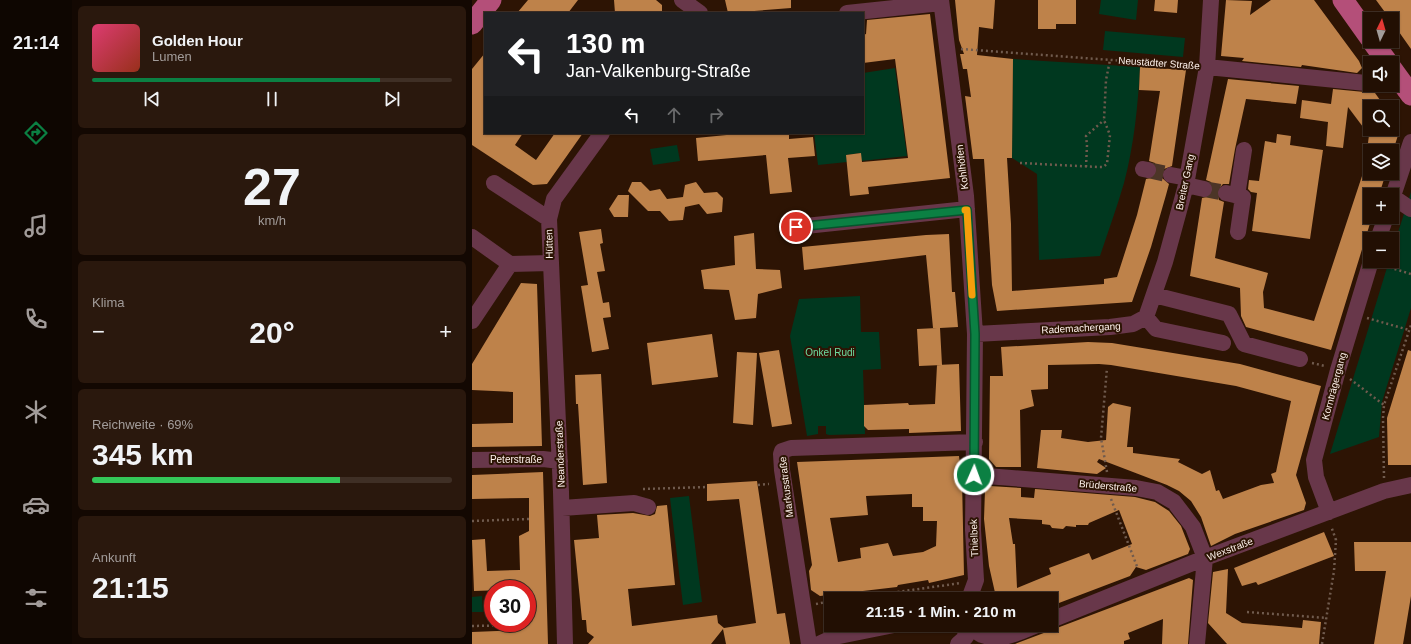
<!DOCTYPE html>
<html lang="de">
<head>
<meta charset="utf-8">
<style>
  :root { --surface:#220f03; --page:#2a180d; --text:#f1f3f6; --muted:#a29c9a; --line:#3f2f25; --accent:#0b8043 }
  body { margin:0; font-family:Arial,sans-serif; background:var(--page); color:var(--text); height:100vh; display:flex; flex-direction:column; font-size:15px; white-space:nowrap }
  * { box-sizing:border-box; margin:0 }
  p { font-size:13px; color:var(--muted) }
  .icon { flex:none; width:22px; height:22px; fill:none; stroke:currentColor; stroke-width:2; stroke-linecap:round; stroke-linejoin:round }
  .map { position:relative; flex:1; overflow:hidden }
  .drawer { display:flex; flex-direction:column; gap:6px; padding:6px; background:#130802; width:400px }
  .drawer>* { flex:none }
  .guide { position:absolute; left:12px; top:12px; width:380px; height:122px; border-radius:0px; box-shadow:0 1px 3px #0004,0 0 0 1px var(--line); background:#202124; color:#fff; overflow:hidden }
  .needle { width:26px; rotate:5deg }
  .fabs { position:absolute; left:891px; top:12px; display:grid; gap:8px }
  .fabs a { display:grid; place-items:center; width:36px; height:36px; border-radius:0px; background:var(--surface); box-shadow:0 1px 3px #0004,0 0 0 1px var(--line); font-size:20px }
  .speed { position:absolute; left:12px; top:580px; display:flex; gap:8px; font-size:20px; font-weight:700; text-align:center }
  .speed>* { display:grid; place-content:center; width:52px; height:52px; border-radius:50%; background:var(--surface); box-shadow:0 1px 3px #0004,0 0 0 1px var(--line); line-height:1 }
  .speed .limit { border:6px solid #d22; background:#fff; color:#111 }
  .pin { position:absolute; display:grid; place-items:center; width:34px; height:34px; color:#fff; margin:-17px; border:2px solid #fff; border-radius:50%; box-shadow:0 1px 4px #0007 }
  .me { position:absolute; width:44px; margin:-22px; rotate:2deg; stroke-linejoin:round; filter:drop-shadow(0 0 3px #0008) }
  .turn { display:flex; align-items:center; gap:14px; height:84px; padding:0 16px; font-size:18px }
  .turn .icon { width:52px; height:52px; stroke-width:2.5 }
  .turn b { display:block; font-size:28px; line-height:34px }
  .lanes { display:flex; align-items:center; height:38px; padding:0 16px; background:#0003; justify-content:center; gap:20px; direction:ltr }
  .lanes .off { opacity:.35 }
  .big { font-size:30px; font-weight:700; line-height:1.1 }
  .drawer .tile { flex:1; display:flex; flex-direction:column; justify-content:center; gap:6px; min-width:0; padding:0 14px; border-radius:6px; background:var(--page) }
  .drawer .dial { align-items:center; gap:0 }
  .dial b { font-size:52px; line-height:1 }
  .song { display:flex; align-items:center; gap:12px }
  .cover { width:48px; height:48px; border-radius:6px; background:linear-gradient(135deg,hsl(340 70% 55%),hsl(10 70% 35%)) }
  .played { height:4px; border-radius:2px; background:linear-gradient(90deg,var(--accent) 80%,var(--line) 80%) }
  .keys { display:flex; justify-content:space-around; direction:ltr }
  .heat { display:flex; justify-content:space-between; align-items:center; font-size:22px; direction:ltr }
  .charge { height:6px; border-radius:3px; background:linear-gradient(90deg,#34c759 69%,var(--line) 0) }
  .trip { position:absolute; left:352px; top:592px; width:234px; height:40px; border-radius:0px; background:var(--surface); box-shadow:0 1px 3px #0004,0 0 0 1px var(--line); font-weight:700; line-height:40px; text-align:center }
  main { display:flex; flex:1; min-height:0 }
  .tab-bar { display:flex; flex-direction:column; width:72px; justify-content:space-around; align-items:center; background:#0e0601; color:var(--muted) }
  .tab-bar .icon { width:28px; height:28px }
  .tab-bar .selected { color:var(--accent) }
  .tab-bar b { font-size:18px; color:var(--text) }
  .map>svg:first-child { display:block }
  .green { fill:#00381f }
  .building { fill:#be824a; fill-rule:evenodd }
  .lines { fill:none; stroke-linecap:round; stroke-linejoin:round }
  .minor-tunnel { stroke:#4c3527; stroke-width:16; stroke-dasharray:16 8; stroke-linecap:butt }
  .path { stroke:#705b4e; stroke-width:2.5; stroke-dasharray:2 3; stroke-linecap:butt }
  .minor { stroke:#68374a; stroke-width:16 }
  .major { stroke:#b44f79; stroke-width:21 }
  .route-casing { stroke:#07532c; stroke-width:10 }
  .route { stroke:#0b8043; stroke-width:7 }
  .slow { stroke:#f59e0b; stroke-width:7 }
  .labels { text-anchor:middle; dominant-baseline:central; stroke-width:4; stroke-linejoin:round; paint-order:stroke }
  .street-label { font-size:10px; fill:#fef2ec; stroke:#2d1404 }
  .park-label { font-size:10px; fill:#6fdca0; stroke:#2d1404 }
</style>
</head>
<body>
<main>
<nav class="tab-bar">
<b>21:14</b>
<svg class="icon selected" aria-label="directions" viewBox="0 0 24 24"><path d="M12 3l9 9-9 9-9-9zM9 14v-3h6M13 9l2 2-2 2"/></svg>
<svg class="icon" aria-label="music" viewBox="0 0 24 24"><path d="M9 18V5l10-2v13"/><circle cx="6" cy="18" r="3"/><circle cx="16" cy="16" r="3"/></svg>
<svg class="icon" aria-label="phone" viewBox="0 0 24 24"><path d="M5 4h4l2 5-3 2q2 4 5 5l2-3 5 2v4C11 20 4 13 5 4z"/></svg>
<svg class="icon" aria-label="climate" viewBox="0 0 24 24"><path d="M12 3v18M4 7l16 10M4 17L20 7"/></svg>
<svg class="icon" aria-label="car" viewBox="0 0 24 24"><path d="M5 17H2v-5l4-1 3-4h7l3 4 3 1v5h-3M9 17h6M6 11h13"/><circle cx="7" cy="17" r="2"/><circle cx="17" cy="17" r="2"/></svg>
<svg class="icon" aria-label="filters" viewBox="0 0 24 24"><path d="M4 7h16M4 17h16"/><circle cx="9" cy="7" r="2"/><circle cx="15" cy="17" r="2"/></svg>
</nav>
<section class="drawer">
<div class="tile">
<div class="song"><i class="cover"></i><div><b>Golden Hour</b><p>Lumen</p></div></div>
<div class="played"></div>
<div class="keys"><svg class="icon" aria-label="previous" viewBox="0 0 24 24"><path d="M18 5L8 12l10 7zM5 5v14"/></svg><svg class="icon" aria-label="pause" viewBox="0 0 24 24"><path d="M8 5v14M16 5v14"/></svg><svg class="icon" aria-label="next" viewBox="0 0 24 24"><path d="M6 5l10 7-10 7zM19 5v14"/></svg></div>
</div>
<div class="tile dial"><b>27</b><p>km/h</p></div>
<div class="tile"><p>Klima</p>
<div class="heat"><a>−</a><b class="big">20°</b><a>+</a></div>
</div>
<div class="tile"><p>Reichweite · 69%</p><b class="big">345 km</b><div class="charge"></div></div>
<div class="tile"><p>Ankunft</p><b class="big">21:15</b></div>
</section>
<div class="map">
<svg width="939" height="644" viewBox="0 0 939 644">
  <rect width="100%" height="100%" fill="#2d1404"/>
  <!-- green -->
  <path class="green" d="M629,0H666L664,20L627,14Z
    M633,31L713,38L711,57L631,50Z
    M541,59L668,67C666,105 662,146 652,183C645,207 636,232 628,256L567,260L565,174L540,158Z
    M423,68L435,156L389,161L388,153L374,155L375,162L346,165L342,133H391V73Z
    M205,145L208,161L181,165L178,149Z
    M939,192V308L910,402L907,437L858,454L917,261H920V251Z
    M388,296L389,332H407L409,369L391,370L393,434L357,435L354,434V426H346V434L335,436L318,336L327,299Z
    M217,496L230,602L211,605L198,498Z
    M10,596L11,612H0V597Z"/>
  <!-- building -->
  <path class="building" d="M56,0H106L96,13H45Z
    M142,0H184L190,5V13H143Z
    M253,0H319V8L256,13Z
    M483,0H523L521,29L507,27L505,55L541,59L540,158H535L539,224L540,291L632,284V279L645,277L665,215L674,179L683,177L685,171L683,163L677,161L688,91L667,90L668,67L714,70L700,166L692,169L690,174V178L697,184L694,195L679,247L660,302L525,311L520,285L512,159H501L493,96L499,97L495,69H491L488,54H492L487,40Z
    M566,0H604V24H584V29H566Z
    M683,0H706L705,13L682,11Z
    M754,0L780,1L778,15L799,0H842L887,61L890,68L885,73L830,65L829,67L770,61L772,58L749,56Z
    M904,0H939V49L920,22V19H918Z
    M458,14L478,178L396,187L397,194L378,196L374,155L389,153L390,162L436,158L423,59L391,63V35L394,34L395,20Z
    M13,53V133H51L43,145L64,160L83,133H111L75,184L61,185L0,145V69Z
    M756,79L827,86L824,104L774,99L763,149L757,184H751L745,191L747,200L752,202L743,258L796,273L791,292L792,308L842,321L891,173H914L907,195H898V217H900L859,350L774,327L769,316L768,288L718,276L730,198L739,196L741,191L739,182L734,180Z
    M861,89L903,93L913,107H898V129H928L921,151H895L897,135L876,107L871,148L854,146L856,122L828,118L830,100L859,104Z
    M275,133H317V139L341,137L343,156L316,158L320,192L298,194L294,155L226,161L224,138Z
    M805,134L819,136L818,145L851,150L838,239L780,231L785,193L779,192L776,189L777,180L787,181L793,141L804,143Z
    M160,182H169L178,191L188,189L195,199L211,197L213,185L224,182L232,193L245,192L251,198L250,212L235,214L227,204L213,207L211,220L197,221L188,211H176L156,191Z
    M146,195H157L156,217H142L137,209Z
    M129,229L131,243L128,244L133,271L125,272L131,303L137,302L139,317L131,318L137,349L120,352L109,286L116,285L107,232Z
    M282,233L284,269L308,270L310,288L286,294L284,318L263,320L257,290L232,289L229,270L263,265L262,236Z
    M477,234L480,292H483L486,327L468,328L470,365L447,366L445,329L465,328H461L454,255L332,270L330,247L454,235Z
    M49,283L65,284L70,446L0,447V424L41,423V392L0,390V364Z
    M240,334L246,377L180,385L175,343Z
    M616,342L640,343L768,364L849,386L824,475L834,503L832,510L763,534L739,546L729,517L719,501L707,491L695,485L627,459L625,462L634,468L625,474L565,468L569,430H590L589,438L616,442L634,440L636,407L641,403L659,407L655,447H661V453L708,459L706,462L730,474L738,470L744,491L747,490L751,499L789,485L802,483L799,474L804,472L819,401L764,386L639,365L627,364L576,365V389L559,390L562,406L548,410L549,467H524L517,459L518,376H531L529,347Z
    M307,350L320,424L300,427L287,353Z
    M936,350L939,351V465H916L915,418Z
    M265,352L285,353L281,425L261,423Z
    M487,364L489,431L437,433V429L396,430L392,426V405L436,403L437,405L463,404L465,365Z
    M129,374L135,483L111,485L106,404H104L103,375Z
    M487,456L490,479L492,575L457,583L456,580L426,585L425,587L348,596L339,590L337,571L340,565L325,462ZM440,494V507H451V521H465L464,546L451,552L421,556L416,543L388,548L389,558L366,562L358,518L396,515L394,496Z
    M71,472L76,644H0V632L49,630L50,623H55V589L2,591L0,540L13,539L15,571L48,570L47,536L57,531V498L0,499V475Z
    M285,481L305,614L313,613L318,644H254L251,629L239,644H116L122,637L115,632L114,620H110L102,540L127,538L125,515L161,513L178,516L183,514L185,506L195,505L203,585L156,589L160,626L245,615L246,623L252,628L284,623L267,499L235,501V484Z
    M518,486L549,488V497L562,498L563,489L663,497L683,502L697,511L709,526L718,549L716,554L674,570L664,567L658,576L579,606V599H520L524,597L517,566L512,519L513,490ZM647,510L660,544L620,560L617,553L577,568L579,574L545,588L543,544H541L537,518L570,520V524L578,525L580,528L591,529L594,526L604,527V525H616L617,523Z
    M852,532L862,556L786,585L784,582L770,586L762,568Z
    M882,542H939V596L931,644H902L914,571H883Z
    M756,569L754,613L770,623L830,628L831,620L849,622L847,644H755L736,623L741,572Z
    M717,578L721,580L716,644H690L691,619L656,633L658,639L652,641V644H543Z"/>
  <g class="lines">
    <!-- minor-tunnel -->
    <path class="minor-tunnel" d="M676,170L699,175
      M732,189L754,193"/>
    <!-- path -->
    <path class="path" d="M489,49L721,66
      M548,163L626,167H631L635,164L638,135L632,120L634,80L638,60
      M614,167L615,145L614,136L632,120
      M913,266L939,274
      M895,318L937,330
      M840,363L853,366
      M878,379L912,405
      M635,472L629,438L635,368
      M912,478L911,418L912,405L939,325
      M286,485L297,484
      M171,489L235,487
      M639,499L666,569
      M0,521L57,519
      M376,599L489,583
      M344,604L359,601
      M775,612L855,618
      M0,626L50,625
      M850,644L862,571L864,540L859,526"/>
    <!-- minor -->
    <path class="minor" d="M210,0L228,13
      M469,0L494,196L503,334L501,530L504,580L497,599
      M375,13L469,3
      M735,67L894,83L898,81
      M671,169L676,170
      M699,175L715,178
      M22,183L77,219
      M714,185L732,189
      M754,193L771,197L766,232
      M765,196L772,150
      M921,197L939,209
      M920,199L939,142
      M324,227L495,209
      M0,237L38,264
      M906,239L914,217
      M79,263L89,492L93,644
      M38,264L79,263L77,219L82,199L130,133
      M682,295L757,314L772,344L828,359
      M674,317L684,329L751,343
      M0,321L38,264
      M503,334L638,327L661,324L674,317L693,262L714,185L735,67L739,0
      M0,460L71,459L88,461
      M502,475L664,488L685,492L702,502L721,527L733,558L725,644
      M90,508L162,503L176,507
      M857,512L844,477L842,460L866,370L899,261
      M579,620L733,558L912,491L939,485
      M494,625C499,628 504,632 510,635C530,642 548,632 565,625
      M337,644L310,470L309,454L310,451L319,448L503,442
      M347,644L362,637L422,625
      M486,644L494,637L492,625"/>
    <!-- major -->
    <path class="major" d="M871,0L898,38
      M0,24L19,0
      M900,41L916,63
      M920,69L939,95"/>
  </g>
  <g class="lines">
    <defs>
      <path id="route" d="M324,227L495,210L503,334L502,475"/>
    </defs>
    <!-- route casing -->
    <use href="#route" class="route-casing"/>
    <!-- route -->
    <use href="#route" class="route"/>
    <!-- slow -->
    <path class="slow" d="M493,210H495L500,295"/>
  </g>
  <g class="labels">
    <!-- street labels -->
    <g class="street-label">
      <text transform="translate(687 63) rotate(4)">Neustädter Straße</text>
      <text transform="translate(490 167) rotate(-97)">Kohlhöfen</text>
      <text transform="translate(713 182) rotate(-78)">Breiter Gang</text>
      <text transform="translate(77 244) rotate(-91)">Hütten</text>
      <text transform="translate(609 328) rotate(-3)">Rademachergang</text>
      <text transform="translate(862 386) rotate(-75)">Kornträgergang</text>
      <text transform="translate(88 454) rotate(-92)">Neanderstraße</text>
      <text x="44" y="459">Peterstraße</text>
      <text transform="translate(636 486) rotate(5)">Brüderstraße</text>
      <text transform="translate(314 487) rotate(-97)">Markusstraße</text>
      <text transform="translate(502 538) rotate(-92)">Thielbek</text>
      <text transform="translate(758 549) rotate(-21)">Wexstraße</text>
    </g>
    <!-- park labels -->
    <g class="park-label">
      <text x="358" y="352">Onkel Rudi</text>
    </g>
  </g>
</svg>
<div class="fabs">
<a><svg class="needle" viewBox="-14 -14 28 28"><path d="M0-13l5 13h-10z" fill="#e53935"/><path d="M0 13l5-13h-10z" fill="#a29c9a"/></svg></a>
<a><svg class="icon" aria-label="sound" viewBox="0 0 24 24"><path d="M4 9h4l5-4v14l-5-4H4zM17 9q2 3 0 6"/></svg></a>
<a><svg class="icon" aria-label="search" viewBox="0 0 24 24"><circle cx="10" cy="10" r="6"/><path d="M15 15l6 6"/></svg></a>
<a><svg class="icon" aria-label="layers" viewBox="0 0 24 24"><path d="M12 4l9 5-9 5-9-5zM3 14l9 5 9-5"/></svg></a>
<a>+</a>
<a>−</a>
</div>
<div class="speed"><div class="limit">30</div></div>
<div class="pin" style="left:324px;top:227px;background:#d93025"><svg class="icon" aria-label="arrive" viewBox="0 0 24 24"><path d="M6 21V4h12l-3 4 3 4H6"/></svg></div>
<svg class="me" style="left:502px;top:475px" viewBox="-20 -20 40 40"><circle r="17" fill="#0b8043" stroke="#fff" stroke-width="3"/><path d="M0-11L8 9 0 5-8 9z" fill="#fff"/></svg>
<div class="trip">21:15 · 1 Min. · 210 m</div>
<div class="guide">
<div class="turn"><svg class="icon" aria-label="left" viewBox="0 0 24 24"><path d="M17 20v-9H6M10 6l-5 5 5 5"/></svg><div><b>130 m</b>Jan-Valkenburg-Straße</div></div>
<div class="lanes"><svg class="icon" aria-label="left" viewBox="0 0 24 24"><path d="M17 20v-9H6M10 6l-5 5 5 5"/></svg><svg class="icon off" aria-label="ahead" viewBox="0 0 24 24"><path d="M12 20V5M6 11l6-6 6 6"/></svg><svg class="icon off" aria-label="right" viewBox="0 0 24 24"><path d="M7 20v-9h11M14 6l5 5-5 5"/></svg></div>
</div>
</div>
</main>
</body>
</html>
